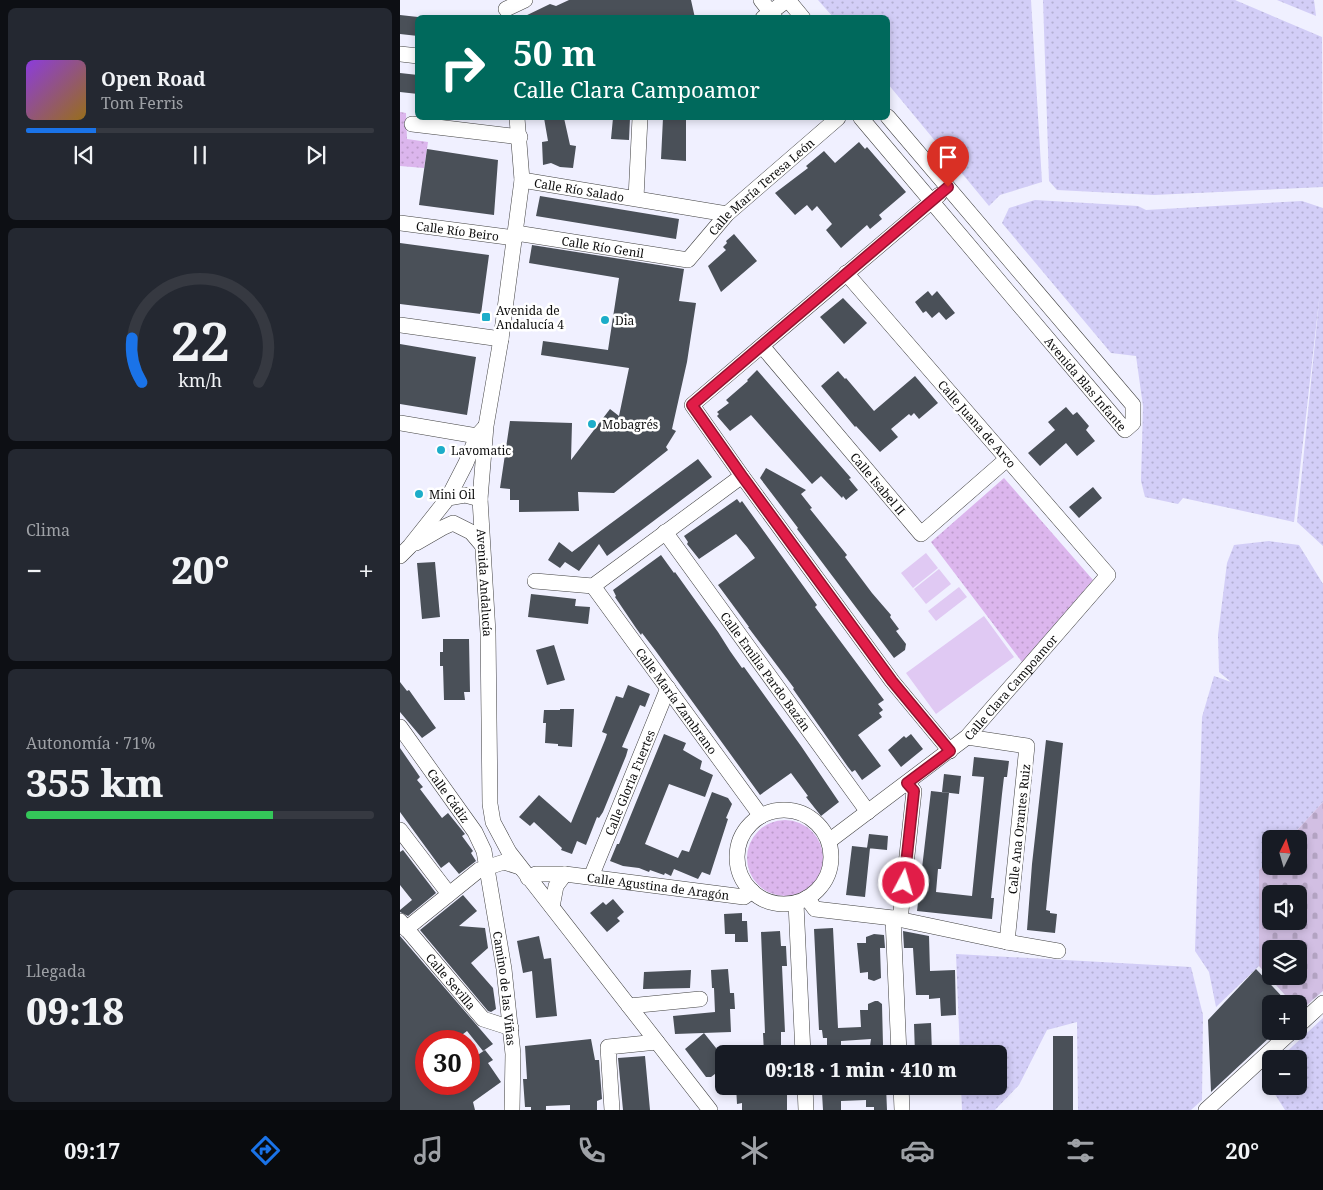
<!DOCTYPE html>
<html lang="es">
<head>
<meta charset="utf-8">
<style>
  :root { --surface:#171b24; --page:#242831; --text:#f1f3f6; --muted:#9ea1a6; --line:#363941; --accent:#1a73e8 }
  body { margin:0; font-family:"Noto Serif",serif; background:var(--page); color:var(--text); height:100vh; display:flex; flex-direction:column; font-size:19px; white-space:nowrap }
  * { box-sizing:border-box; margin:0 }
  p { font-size:16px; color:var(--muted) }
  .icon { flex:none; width:28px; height:28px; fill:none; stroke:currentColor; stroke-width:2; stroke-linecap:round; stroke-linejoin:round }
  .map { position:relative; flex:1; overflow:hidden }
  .panel { display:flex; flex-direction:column; gap:8px; padding:8px; background:#0d0f14; width:400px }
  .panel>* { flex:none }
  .banner { position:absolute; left:15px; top:15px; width:475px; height:105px; border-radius:8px; box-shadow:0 2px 8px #0003; background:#00695c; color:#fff; overflow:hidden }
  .needle { width:32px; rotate:5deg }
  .tools { position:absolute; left:862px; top:830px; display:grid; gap:10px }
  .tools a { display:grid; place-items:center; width:45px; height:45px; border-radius:8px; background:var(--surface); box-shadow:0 2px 8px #0003; font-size:25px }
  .speed { position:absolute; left:15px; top:1030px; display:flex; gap:10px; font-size:25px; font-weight:700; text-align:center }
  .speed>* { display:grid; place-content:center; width:65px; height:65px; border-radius:50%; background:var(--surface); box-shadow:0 2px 8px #0003; line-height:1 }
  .speed .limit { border:8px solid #d22; background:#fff; color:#111 }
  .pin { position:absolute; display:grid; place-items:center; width:42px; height:42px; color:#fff; margin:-51px -21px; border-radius:50% 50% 50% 0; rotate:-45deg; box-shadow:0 0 5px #0007 }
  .pin .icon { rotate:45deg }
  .me { position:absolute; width:55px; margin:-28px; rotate:6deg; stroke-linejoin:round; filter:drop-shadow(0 0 4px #0008) }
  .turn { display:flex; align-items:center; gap:18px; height:105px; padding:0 15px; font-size:22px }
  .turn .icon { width:65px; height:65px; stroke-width:2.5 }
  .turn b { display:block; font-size:35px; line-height:42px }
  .big { font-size:38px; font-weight:800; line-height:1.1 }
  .panel .tile { flex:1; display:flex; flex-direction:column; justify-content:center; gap:8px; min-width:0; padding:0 18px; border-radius:8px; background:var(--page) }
  .panel .dial { align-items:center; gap:0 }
  .dial svg { height:130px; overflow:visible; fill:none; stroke:var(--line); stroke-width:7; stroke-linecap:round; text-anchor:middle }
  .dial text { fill:var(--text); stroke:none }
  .song { display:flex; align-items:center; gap:15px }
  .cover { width:60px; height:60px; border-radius:8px; background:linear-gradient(135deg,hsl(270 70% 55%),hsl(40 70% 35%)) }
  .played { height:5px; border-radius:2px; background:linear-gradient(90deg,var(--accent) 20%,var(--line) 20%) }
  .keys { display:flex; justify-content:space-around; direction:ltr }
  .heat { display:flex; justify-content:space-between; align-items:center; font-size:28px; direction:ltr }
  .charge { height:8px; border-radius:4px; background:linear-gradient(90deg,#34c759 71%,var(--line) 0) }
  .trip { position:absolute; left:315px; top:1045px; width:292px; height:50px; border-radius:8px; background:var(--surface); box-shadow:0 2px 8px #0003; font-weight:800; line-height:50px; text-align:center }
  .tabs { display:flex; height:80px; justify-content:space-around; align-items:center; background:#090b0e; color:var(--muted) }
  .tabs .icon { width:35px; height:35px }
  .tabs .current { color:var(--accent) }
  .tabs b { font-size:22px; color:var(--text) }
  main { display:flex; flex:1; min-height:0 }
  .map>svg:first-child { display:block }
  .farmland { fill:url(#farmland-dots) }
  .cemetery { fill:url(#cemetery-stones); fill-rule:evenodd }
  .park { fill:url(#park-dots) }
  .pitch { fill:#e0c9f3 }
  .building { fill:#4a5058 }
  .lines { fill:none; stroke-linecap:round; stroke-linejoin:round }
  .minor-casing { stroke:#414141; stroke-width:16 }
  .minor { stroke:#fff; stroke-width:15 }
  .route-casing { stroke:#92132f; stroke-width:12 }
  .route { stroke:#e11d48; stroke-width:9 }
  .poi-dot { fill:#1cadc9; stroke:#fff; stroke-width:2 }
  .labels { text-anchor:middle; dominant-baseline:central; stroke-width:5; stroke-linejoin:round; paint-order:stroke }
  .street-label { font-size:12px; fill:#0e0e0e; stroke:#fff }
  .poi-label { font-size:12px; fill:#0e0e0e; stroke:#fff; text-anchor:start }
</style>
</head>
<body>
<main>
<section class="panel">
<div class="tile">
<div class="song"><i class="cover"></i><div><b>Open Road</b><p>Tom Ferris</p></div></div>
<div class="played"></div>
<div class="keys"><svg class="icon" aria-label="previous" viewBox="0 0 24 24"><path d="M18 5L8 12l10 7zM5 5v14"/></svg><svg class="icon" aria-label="pause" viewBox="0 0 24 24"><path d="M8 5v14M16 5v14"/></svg><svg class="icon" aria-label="next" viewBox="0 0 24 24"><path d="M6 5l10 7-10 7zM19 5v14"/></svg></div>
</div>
<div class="tile dial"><svg viewBox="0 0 100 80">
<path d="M14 69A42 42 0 1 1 86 69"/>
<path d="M14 69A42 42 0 0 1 8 42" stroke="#1a73e8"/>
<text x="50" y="56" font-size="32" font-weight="700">22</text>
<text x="50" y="72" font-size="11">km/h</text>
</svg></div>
<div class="tile"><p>Clima</p>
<div class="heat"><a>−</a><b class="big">20°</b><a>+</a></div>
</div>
<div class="tile"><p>Autonomía · 71%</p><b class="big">355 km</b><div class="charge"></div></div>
<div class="tile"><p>Llegada</p><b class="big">09:18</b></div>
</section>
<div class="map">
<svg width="923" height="1110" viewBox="0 0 923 1110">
  <defs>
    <pattern id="farmland-dots" width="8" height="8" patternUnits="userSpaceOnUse" patternTransform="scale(1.25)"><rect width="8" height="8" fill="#d3cef7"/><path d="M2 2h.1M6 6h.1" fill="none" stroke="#b4b0d3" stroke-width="1.8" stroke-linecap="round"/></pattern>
    <pattern id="cemetery-stones" width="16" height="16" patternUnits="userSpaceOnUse" patternTransform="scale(1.25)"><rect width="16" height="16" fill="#d2bfe3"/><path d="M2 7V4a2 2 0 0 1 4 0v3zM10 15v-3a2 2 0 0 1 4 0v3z" fill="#b3a3c2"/></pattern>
    <pattern id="park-dots" width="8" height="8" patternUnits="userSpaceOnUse" patternTransform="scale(1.25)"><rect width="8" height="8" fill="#dcb6ed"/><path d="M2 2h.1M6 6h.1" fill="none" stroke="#bc9bca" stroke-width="1.8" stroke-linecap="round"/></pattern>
  </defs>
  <rect width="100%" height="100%" fill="#f0f0ff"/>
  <!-- farmland -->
  <path class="farmland" d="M418,0H631L642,182L600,195L589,206L488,84V18L433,17Z
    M643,0H835L922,37L923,187L754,195L657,190L649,181Z
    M877,0H914L916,16Z
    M635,200L738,206L746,210L902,201L923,208V546L897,522L920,292L894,522L783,498L778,504L745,497L741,481L743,406L736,356L711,353L602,223L609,208Z
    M869,541L899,545L923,584V802L889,839H871V857L859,870V966L816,1007L809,972L795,951L802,717L814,676L831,682L819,672L818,635L827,563L834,545Z
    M556,954L791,967L803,1015L802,1100L791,1110H678L677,1022L647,1030L619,1085L595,1110H562L561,1086H599V1054H560Z
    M923,1018V1110H885L862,1074L871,1066V1086H899V1059H879Z"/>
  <!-- cemetery -->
  <path class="cemetery" d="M923,802V991L900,1011L899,1004H893L859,966V870L871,857V866H899V839H889ZM871,894H899V921H871ZM871,949H899V976H871Z"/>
  <!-- park -->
  <path class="park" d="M0,112L6,113L7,139L28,142L24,168L0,166Z
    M604,478L693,580L622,662L531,542Z
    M347 858a38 38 0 1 1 76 0a38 38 0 1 1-76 0Z"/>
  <!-- pitch -->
  <path class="pitch" d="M526,553L538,568L513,588L501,573Z
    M539,569L551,584L526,604L514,589Z
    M559,587L567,597L536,621L528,611Z
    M584,616L614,657L536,714L506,673Z"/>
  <!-- building -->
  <path class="building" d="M169,0H291L295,18H121L150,4L156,6Z
    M0,15L18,17V36L0,34Z
    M0,73L18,75V94L0,92Z
    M144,118H164L170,145L176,146L173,168L160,167L151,163L143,165L142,142L148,141Z
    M213,118H230L229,140L211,139Z
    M263,118H286V161L261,159Z
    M459,142L465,149L467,147L506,192L479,215L482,219L470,229L467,225L441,248L426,230L432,224L417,206L412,211L407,205L395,215L375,193L408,168L406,166L424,151L435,163Z
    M27,149L98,160L94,215L19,205Z
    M140,196L279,219L276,239L136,216Z
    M334,234L357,261L321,292L308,266L326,250L323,247L327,243L326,241Z
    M0,243L89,255L81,314L0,304Z
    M132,245L284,269L279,301L296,303L287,362L272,429L276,431L266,447L268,450L214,493L178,492L179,511L119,512V500H110V489L100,488L110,421L172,423L171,460L210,409L219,416L229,368L141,355L143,341L208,350L219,278L129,263Z
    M528,291L532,296L537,291L555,313L546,320L539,312L532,318L526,311L523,313L515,302Z
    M443,298L467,323L444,344L420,317Z
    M0,344L76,357L67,415L0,404Z
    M357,370L451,478L449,479L458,490L446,500L443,496L442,498L421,476L412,484L351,415L330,431L317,416L319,414L317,412L329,403L326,400L348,381L347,380Z
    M438,371L445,379L446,378L474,411L515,376L538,403L519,419L514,413L511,416L509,414L491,429L498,437L480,452L456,426L455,427L421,386Z
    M666,407L673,415L677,412L689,426L686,430L695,441L677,456L666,443L640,466L628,453L655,430L648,422Z
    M298,459L312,477L207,556L199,544L179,571L165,562L160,568L148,560L159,542L172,552Z
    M366,468L406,490L401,494L412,508L410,509L447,555L445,557L472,593L491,615L490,617L499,629L496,631L506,644L505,650L494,658L397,529L398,528L360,478Z
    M693,487L702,498L679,518L669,507Z
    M337,499L340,503L342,501L417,605L415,607L484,700L478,704L483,710L479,713L482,717L458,735L481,766L462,780L455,770L452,772L448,767L393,689L394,688L348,627H349L318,585L355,558L347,547L336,534L299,559L287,544L288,542L284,536Z
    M261,555L274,573L275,572L318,632L330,651L342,668L344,667L401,746L439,802L421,816L406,797L408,796L391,773L360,795L255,650L242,633L241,635L236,628L215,597L216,596L213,590Z
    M35,562L40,617L22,619L17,563Z
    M131,594L176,599L175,606L190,607L188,624L128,617Z
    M43,639H69L70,692H64L65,700H44L43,666H40V652H43Z
    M154,645L165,680L147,685L136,650Z
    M0,682L7,691L9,690L36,728L22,738L0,712Z
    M228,685L250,694L245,707L240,705L222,747L228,749L226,756L203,812L199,818L197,817L186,845L177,841L172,854L161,850L162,848L134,822L130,826L119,817L139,795L171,823L205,740L207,734L202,732L216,696L223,698Z
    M160,709H174L172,747L158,746V744L145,743L146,723H143L144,710H160Z
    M264,734L286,743L283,750L302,761L300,769L313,775L305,797L269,784L245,844L278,858L282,850L289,852L312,792L328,798L332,804L326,818L328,819L310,875L302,872L298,879L274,869L271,876L265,873L264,875L250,870L249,872L239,868L223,866L210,861L217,844H219Z
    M511,734L523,749L501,767L488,750L504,736L506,738Z
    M646,740L663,743L646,910L650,911V913L657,914L655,933L627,930L632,864Z
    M0,748L20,777L17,780L23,787L20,789L42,818L48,813L65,834L62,836L73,851L71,853L76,861L59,874L49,862L41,868L0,812Z
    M574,757L609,761L607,777H604L602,794L591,898H594L592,919L517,911L531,791L549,793L541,869H538L536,892L572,896L584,777L572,776Z
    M544,774L561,776L559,794L542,792Z
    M469,834L488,836L487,850L467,848Z
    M452,846L470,848L465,897L446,895Z
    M3,850L36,893L8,916L0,912V910L12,900L0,885V852Z
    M63,895L77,911L59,926L85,928L88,948L71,963L93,988L96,1009L91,1012L88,1011L20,930Z
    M213,899L224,912L217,918L220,921L207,932L190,913L203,902L206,905Z
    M342,913V921H347L348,942H335V934H325L324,914Z
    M433,928L438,1028L461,1027L460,1010H468V1004L475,1001H478L482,1004L483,1045L479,1049H474L470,1046L471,1039L441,1041V1054H427V1038H423L422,1030H419L414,929Z
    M380,931L381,946H386L387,966H382L385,1032H381V1048L378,1049V1054H364L363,1033H365L361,932Z
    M503,931L529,936L530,971L555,970L556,1015L541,1016L540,998L529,999V995H516L513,948H504Z
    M474,934L484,935L485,948H480L481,978L474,981L468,979V972L460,973L457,943H466V937Z
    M0,936L93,1044L83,1051L67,1031L54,1041H26V1084H69V1061L85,1050L93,1060L88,1063L101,1082L73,1102L75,1110H0Z
    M139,936L144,959L151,958L157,1016L136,1018L132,971L123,973L117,941Z
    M328,969L330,993H334L335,1009H330L331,1032L275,1034L273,1016L315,1012L314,988H312L311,970Z
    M856,969L889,1004H871V1036L811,1092L808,1020Z
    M291,970L290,988L243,989L244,972Z
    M531,1023L532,1054H515L514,1024Z
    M304,1033L324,1058V1067L311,1077H306L285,1049Z
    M653,1036H673V1110H653Z
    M191,1039L195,1060H199L202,1099L197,1101V1110H170V1105L146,1106V1110H131V1107H125L123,1079H127L125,1046Z
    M245,1056L250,1110H223L218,1058Z
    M336,1086H383L384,1095H387V1110H342V1103L337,1104Z
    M425,1086H486L487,1110H474V1107H466V1100L441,1101V1110H423L422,1093H425Z"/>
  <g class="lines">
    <defs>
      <g id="minor">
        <path d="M361,0L375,18"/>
        <path d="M388,0L403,18"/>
        <path d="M106,9L125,0"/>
        <path d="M363,18L387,0"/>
        <path d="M0,54L18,56"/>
        <path id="s1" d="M117,118L122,180L101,339L86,426L80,499L88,633L90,804L93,822L109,852L310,1110"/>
        <path id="s2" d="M461,118L725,430L733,423V405L488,117"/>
        <path d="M12,124L120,137"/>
        <path id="s3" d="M122,180L327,214"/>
        <path d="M539,195L292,405L342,476L492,681L550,751"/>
        <path d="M236,198L240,118"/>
        <path id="s4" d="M0,223L115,238"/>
        <path id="s5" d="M116,233L288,260L327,214L438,118"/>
        <path d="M0,325L101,339"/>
        <path id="s6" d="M362,346L521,534L607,459"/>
        <path d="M0,423L77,436"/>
        <path d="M48,498L66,463L77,436L85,427"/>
        <path id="s7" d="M265,532L468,812"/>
        <path d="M16,543L42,528L53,523L71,532L82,545"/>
        <path d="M0,556L10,546L48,498L65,495L80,499"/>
        <path d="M135,581L193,586L342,476"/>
        <path id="s8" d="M193,586L361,816"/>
        <path id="s9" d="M0,727L75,832L84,851L104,969L113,1054L112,1110"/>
        <path d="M567,737L627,746L607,942"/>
        <circle cx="384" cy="857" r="47"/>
        <path d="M0,830L49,894"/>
        <path id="s10" d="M429,841L567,737L708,575L446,273"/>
        <path id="s11" d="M191,877L268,688"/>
        <path id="s12" d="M128,878L136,874H165L344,897L352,891"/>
        <path d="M407,898L415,909L493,918L607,942L658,951"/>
        <path d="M396,903L403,1054"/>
        <path d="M152,907L156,886L165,874"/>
        <path d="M493,918L499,1054"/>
        <path d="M500,920L514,791L507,783"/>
        <path id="s13" d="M0,921L83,1019L111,1028"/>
        <path d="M6,929L79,870L104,862L120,867"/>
        <path d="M229,1006L300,999"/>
        <path d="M899,1025L923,1003"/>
        <path d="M405,1086L406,1110"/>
        <path d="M501,1086L502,1110"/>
        <path d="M212,1110L208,1047L257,1042"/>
        <path d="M806,1110L892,1031"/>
      </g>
    </defs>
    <!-- minor casing -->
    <use href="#minor" class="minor-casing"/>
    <!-- minor -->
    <use href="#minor" class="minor"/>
  </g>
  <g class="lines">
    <defs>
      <path id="route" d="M504,883L514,791L507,783L550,751L492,681L342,476L292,405L548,187"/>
    </defs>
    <!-- route casing -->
    <use href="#route" class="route-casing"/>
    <!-- route -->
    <use href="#route" class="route"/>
  </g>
  <!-- markers -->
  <g class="poi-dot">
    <rect x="81" y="312" width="10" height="10" rx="2.5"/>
    <circle cx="205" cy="320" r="5"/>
    <circle cx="192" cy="424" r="5"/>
    <circle cx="41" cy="450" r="5"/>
    <circle cx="19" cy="494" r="5"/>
  </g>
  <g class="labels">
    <!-- street labels -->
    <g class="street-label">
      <text stroke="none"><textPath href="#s5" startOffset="278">Calle María Teresa León</textPath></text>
      <text stroke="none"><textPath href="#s3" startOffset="58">Calle Río Salado</textPath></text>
      <text stroke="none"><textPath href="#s4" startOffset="58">Calle Río Beiro</textPath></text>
      <text stroke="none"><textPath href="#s5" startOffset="88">Calle Río Genil</textPath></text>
      <text stroke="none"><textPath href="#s2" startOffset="348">Avenida Blas Infante</textPath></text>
      <text transform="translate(577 424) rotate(49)">Calle Juana de Arco</text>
      <text stroke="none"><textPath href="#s6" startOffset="180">Calle Isabel II</textPath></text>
      <text stroke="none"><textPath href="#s1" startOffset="468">Avenida Andalucía</textPath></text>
      <text stroke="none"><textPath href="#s7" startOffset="172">Calle Emilia Pardo Bazán</textPath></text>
      <text stroke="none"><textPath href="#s10" startOffset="239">Calle Clara Campoamor</textPath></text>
      <text stroke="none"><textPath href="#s8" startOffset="142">Calle María Zambrano</textPath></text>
      <text stroke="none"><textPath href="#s11" startOffset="102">Calle Gloria Fuertes</textPath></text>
      <text stroke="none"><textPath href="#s9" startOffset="84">Calle Cádiz</textPath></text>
      <text transform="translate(619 829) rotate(-84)">Calle Ana Orantes Ruiz</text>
      <text stroke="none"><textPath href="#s12" startOffset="132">Calle Agustina de Aragón</textPath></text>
      <text stroke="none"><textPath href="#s13" startOffset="79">Calle Sevilla</textPath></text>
      <text stroke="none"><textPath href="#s9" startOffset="289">Camino de las Viñas</textPath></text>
    </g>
    <!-- poi labels -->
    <g class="poi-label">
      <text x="96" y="310">Avenida de<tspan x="96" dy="14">Andalucía 4</tspan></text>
      <text x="215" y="320">Dia</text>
      <text x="202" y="424">Mobagrés</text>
      <text x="51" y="450">Lavomatic</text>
      <text x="29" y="494">Mini Oil</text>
    </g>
  </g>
</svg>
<div class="tools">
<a><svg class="needle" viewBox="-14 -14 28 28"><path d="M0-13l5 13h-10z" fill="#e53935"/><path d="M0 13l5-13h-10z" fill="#9ea1a6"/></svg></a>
<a><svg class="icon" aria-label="sound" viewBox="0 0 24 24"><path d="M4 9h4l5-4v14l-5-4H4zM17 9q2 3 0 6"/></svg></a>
<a><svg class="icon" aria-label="layers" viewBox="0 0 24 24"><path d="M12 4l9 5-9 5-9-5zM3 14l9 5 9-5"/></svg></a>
<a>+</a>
<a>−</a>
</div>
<div class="speed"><div class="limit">30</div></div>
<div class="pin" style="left:548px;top:187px;background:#d93025"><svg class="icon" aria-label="arrive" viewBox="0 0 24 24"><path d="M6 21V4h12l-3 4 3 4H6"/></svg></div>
<svg class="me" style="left:504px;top:883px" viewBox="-20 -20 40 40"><circle r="17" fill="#e11d48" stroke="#fff" stroke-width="3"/><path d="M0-11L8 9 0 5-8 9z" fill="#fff"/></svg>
<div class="trip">09:18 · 1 min · 410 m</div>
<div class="banner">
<div class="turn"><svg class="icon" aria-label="right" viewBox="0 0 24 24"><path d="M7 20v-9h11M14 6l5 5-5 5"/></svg><div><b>50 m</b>Calle Clara Campoamor</div></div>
</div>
</div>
</main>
<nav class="tabs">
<b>09:17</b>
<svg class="icon current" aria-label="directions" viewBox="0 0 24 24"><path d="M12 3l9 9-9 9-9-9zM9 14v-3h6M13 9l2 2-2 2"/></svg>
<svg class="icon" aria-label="music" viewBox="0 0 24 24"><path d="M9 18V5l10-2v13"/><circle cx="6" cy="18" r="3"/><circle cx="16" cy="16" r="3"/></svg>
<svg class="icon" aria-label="phone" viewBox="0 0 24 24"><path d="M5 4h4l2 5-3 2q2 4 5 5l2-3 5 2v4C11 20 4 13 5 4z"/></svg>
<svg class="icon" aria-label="climate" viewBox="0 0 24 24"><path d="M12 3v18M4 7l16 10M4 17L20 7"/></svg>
<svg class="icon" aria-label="car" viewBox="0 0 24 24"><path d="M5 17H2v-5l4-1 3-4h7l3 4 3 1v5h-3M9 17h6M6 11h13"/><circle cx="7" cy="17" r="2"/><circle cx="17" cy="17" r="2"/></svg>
<svg class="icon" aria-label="filters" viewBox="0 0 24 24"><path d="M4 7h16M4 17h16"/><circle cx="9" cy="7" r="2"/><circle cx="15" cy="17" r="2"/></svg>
<b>20°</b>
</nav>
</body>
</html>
